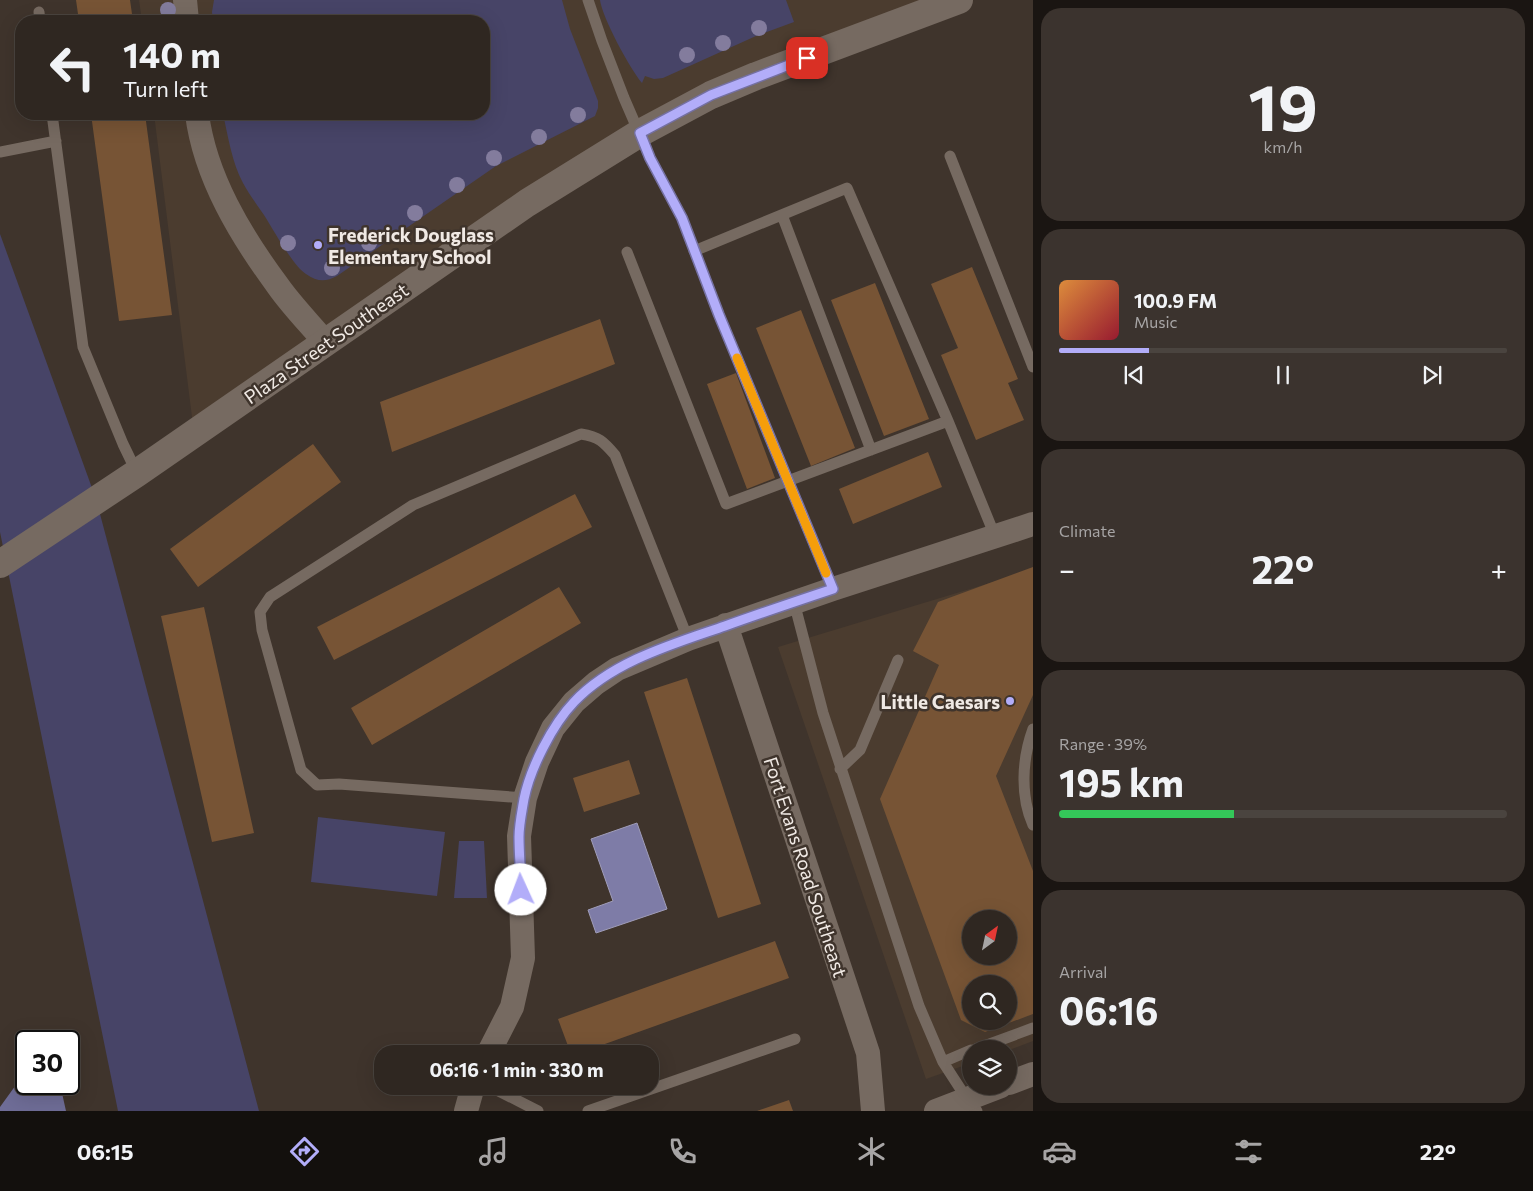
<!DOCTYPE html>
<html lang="en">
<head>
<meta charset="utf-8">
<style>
  :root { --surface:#2f2721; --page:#3b332e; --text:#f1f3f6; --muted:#a7a5a5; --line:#4a443f; --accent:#b2adf9 }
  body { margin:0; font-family:Commissioner,sans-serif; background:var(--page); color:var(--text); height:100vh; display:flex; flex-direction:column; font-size:19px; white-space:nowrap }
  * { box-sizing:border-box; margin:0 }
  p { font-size:16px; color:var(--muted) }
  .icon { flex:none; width:28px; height:28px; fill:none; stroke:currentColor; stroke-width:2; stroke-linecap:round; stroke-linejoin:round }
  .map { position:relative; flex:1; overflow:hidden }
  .sheet { display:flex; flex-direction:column; gap:8px; padding:8px; background:#1a1512; width:500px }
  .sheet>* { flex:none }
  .hud { position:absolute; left:15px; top:15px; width:475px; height:105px; border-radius:20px; box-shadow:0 5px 20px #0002,0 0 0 1px var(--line); background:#2f2721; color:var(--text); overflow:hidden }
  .needle { width:32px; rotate:33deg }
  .buttons { position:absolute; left:962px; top:910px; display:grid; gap:10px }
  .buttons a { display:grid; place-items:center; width:55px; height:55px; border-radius:50%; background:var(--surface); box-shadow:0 5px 20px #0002,0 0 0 1px var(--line); font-size:25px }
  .speed { position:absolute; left:15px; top:1030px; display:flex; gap:10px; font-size:25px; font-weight:700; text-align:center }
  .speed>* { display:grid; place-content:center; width:65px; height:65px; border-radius:50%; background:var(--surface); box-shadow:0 5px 20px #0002,0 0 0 1px var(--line); line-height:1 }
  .speed .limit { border:2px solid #111; border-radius:8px; background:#fff; color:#111 }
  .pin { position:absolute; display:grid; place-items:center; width:42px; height:42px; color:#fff; margin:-21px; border-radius:10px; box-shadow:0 2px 8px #0006 }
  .me { position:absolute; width:55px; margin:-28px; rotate:358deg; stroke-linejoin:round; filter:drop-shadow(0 0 4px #0008) }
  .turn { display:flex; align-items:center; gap:18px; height:105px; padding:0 25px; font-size:22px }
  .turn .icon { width:65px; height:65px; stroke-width:2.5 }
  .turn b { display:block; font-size:35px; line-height:42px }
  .big { font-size:38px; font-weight:700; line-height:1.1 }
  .sheet .card { flex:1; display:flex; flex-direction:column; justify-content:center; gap:8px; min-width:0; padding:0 18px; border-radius:20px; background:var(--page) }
  .sheet .dial { align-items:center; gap:0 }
  .dial b { font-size:65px; line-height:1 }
  .song { display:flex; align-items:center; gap:15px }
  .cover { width:60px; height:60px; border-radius:8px; background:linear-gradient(135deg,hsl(30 70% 55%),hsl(350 70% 35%)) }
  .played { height:5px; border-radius:2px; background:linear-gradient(90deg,var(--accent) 20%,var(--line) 20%) }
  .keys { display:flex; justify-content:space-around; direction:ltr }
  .heat { display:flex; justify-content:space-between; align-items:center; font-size:28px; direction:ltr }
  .charge { height:8px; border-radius:4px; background:linear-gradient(90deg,#34c759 39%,var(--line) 0) }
  .trip { position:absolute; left:374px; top:1045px; width:285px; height:50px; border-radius:20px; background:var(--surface); box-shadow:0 5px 20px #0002,0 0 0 1px var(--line); font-weight:700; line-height:50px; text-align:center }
  .tabs { display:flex; height:80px; justify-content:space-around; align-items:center; background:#13100d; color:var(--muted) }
  .tabs .icon { width:35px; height:35px }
  .tabs .on { color:var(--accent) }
  .tabs b { font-size:22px; color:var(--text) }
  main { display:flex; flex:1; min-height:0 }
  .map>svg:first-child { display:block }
  .built { fill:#4b3c2f; fill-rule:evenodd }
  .green { fill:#474467 }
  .forest { fill:#6f6d97 }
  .water { fill:#7e7ca7; stroke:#a09db9 }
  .building { fill:#775435; fill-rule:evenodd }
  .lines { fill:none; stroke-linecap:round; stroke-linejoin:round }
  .lane { stroke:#766a61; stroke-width:11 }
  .street { stroke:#766a61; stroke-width:24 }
  .secondary { stroke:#766a61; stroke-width:28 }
  .tree { fill:#837c9d }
  .route-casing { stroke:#7470a2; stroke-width:12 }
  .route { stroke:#b2adf9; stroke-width:9 }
  .slow { stroke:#f59e0b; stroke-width:9 }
  .poi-dot { fill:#b2adf9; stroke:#3f342c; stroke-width:2 }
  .labels { text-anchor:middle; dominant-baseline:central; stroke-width:5; stroke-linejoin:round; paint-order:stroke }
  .poi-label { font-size:19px; font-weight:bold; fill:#f0e9e4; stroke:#3f342c; text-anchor:start }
  .street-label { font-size:19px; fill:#f0e9e4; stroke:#3f342c }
</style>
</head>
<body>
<main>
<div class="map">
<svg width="1033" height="1111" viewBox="0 0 1033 1111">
  <rect width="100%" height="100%" fill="#3f342c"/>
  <!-- built -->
  <path class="built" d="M139,0H953L711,95L194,433L154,114H484V21H142Z
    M1033,570V1041L1009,1050L971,1049V1063L926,1079L778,647ZM971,919H1009V956H971ZM971,984H1009V1021H971Z"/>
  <!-- green -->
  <path class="green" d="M214,0H562L570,29L598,101V108L595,116L496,166L337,276C326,282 317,282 306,274C293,266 273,229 264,215C257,205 249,194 243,183C232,163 228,136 223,114H484V21H213L212,12Z
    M600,0H786L794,22L756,36L663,78L654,79L645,76L642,83C630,69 602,17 600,0Z
    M0,234L96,499L259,1111H118L0,532Z
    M318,817L445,832L437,896L311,882Z
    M459,841H484L487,898H454Z"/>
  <!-- forest -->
  <path class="forest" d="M26,1071V1084H60L66,1111H0V1107Z"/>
  <!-- water -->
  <path class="water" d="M637,823L667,909L596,933L588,910L613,901L591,839Z"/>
  <!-- building -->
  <path class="building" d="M76,0H130L133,21H79Z
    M91,114H145L172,315L119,321Z
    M972,267L1018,379L1008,383L1024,420L976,440L941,355L958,348L931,284Z
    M875,283L929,419L884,436L831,300Z
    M801,310L855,448L811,466L756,328Z
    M600,319L615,364L392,452L380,402Z
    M736,373L775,478L747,489L707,384Z
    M313,444L341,482L198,587L170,549Z
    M928,452L942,487L853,524L839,489Z
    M575,494L592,527L334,660L317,627Z
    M1033,567V695L996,776L1033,871V1014L985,1032L961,1020L880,799L939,665L913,651L938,602ZM971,919H1009V956H971ZM971,984H1009V1021H971Z
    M559,587L581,623L372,745L351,708Z
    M204,607L254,833L212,842L161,616Z
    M687,678L761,904L718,918L644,692Z
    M629,760L640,794L584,812L573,778Z
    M775,941L789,978L577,1054H571L558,1019Z
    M789,1100L793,1111H757Z"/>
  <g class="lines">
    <!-- lane -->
    <path class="lane" d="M588,0L602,41L624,98L650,158L682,218L719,315L833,589
      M39,12L40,21
      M52,114L83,347L123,444L137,473
      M0,152L56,141
      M950,156L1033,367
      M782,215L871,450
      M694,251L847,188L948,421L995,536
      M627,252L726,504L948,421
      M794,602L823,713L919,1006L943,1062L967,1099L977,1111
      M1033,729C1022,759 1020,796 1033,825
      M840,769L860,750L898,660
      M525,798L339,784L317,785L301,770L262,630L260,612L270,597L413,505L581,434C599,437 603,441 615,455L688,639
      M976,1049L1033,1028
      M943,1062L971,1050
      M489,1086L538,1111
      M588,1111L795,1039"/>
    <!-- street -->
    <path class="street" d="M185,0L187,21
      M197,114C205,177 241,236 278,286C292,306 310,324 325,342
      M726,625L868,1053L873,1111
      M488,1054L512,1007L523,958L519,836L525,798L537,762L553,728L574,702L596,683L617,669L688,639L833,589L1033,524
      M1009,1083L1033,1074
      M466,1111L473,1086
      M936,1111L1001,1086"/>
    <!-- secondary -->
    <path class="secondary" d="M0,564L137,473L527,203L640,133L711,95L756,76L959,0"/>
  </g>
  <!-- trees -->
  <g class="tree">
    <circle cx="168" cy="10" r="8"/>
    <circle cx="759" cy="28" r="8"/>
    <circle cx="723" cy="43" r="8"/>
    <circle cx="687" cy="55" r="8"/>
    <circle cx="578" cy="115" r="8"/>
    <circle cx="539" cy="137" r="8"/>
    <circle cx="494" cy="158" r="8"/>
    <circle cx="457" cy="185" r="8"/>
    <circle cx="415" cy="213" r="8"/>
    <circle cx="288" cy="243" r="8"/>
    <circle cx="369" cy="243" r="8"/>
    <circle cx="332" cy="268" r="8"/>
  </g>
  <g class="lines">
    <defs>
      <path id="route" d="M521,890C521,873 519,855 519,837C519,825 522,811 524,799C530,769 552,725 574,702C613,661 673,644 725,626C761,613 797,601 833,589L719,315L682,218L650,158L640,133L711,95L807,58"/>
    </defs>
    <!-- route casing -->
    <use href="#route" class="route-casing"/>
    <!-- route -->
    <use href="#route" class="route"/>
    <!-- slow -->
    <path class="slow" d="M737,358L826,573"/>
  </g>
  <!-- markers -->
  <g class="poi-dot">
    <circle cx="318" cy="245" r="5"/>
    <circle cx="1010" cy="701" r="5"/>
  </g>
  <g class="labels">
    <!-- poi labels -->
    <g class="poi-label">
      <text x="328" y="234">Frederick Douglass<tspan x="328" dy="22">Elementary School</tspan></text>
      <text x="1000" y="701" text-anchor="end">Little Caesars</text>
    </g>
    <!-- street labels -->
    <g class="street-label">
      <text transform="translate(326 343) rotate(-35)">Plaza Street Southeast</text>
      <text transform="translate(806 867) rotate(72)">Fort Evans Road Southeast</text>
    </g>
  </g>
</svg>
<div class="buttons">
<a><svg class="needle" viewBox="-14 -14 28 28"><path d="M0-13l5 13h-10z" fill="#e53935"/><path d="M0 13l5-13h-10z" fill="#a7a5a5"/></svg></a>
<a><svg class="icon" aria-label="search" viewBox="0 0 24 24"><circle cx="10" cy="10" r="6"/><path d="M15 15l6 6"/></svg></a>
<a><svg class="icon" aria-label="layers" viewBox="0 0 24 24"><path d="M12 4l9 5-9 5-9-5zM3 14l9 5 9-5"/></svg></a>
</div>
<div class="speed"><div class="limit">30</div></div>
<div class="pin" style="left:807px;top:58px;background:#d93025"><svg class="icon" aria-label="arrive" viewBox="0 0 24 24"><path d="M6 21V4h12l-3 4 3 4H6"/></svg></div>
<svg class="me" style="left:521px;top:890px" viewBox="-20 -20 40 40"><circle r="19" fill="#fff"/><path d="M0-13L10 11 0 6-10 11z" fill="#b2adf9"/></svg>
<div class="trip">06:16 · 1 min · 330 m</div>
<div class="hud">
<div class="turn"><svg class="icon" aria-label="left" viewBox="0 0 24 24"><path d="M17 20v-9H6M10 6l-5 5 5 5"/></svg><div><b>140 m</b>Turn left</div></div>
</div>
</div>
<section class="sheet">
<div class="card dial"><b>19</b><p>km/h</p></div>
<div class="card">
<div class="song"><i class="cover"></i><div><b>100.9 FM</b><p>Music</p></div></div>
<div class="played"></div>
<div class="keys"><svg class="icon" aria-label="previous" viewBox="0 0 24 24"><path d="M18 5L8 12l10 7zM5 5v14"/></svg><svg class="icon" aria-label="pause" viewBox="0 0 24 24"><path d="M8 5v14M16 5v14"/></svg><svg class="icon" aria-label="next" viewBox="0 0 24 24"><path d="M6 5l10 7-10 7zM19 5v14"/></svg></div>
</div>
<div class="card"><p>Climate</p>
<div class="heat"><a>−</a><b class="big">22°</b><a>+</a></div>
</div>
<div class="card"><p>Range · 39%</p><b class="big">195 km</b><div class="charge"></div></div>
<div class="card"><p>Arrival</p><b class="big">06:16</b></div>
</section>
</main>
<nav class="tabs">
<b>06:15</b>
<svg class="icon on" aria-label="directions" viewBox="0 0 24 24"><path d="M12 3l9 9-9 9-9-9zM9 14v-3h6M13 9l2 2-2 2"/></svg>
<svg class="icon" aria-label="music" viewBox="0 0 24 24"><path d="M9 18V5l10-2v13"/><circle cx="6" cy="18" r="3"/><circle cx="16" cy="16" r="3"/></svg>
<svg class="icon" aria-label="phone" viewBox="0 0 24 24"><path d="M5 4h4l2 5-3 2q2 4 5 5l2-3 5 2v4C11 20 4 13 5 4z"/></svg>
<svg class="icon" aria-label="climate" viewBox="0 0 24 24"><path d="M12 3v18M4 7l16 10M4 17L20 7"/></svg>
<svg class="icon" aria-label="car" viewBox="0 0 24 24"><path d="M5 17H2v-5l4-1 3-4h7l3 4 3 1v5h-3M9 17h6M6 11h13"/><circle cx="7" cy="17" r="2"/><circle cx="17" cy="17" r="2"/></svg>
<svg class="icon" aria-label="filters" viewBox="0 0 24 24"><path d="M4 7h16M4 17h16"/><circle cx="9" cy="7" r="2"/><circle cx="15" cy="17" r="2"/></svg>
<b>22°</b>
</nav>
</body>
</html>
